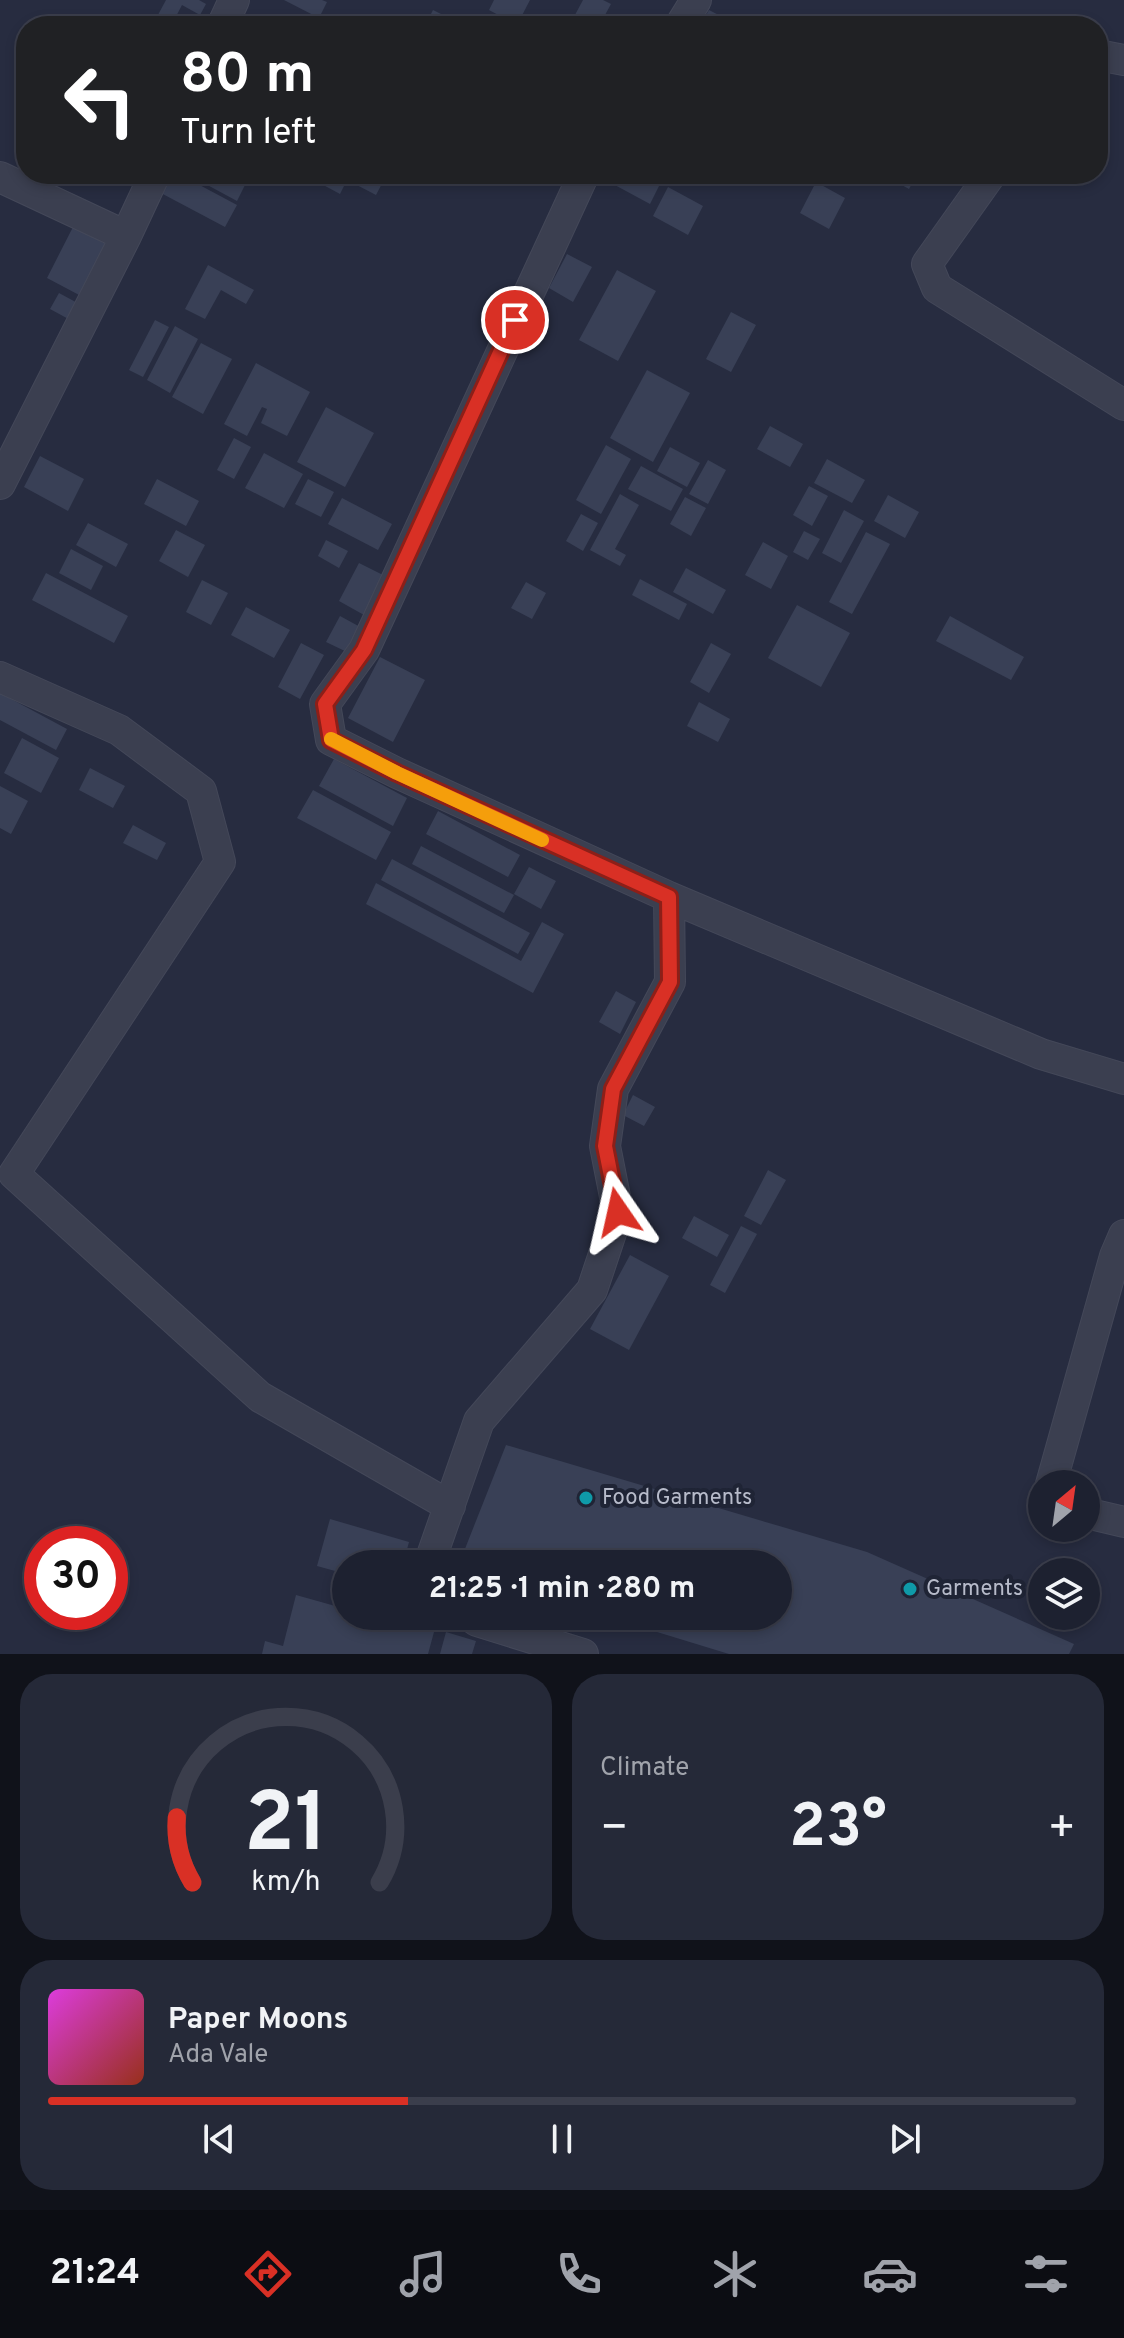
<!DOCTYPE html>
<html lang="en">
<head>
<meta charset="utf-8">
<style>
  :root { --surface:#1d2130; --page:#252938; --text:#f1f3f6; --muted:#a0a3ab; --line:#3b3e4c; --accent:#d93025 }
  body { margin:0; font-family:Overpass,sans-serif; background:var(--page); color:var(--text); height:100vh; display:flex; flex-direction:column; font-size:30px; white-space:nowrap }
  * { box-sizing:border-box; margin:0 }
  p { font-size:26px; color:var(--muted) }
  .icon { flex:none; width:44px; height:44px; fill:none; stroke:currentColor; stroke-width:2; stroke-linecap:round; stroke-linejoin:round }
  .map { position:relative; height:1654px; overflow:hidden }
  .panel { display:flex; flex-direction:column; gap:20px; padding:20px; background:#10121a; flex:1 }
  .panel>* { flex:none }
  .banner { position:absolute; left:16px; top:16px; width:1092px; height:168px; border-radius:32px; box-shadow:0 4px 12px #0003,0 0 0 2px var(--line); background:#202124; color:#fff; overflow:hidden }
  .needle { width:52px; rotate:29deg }
  .controls { position:absolute; left:1028px; top:1470px; display:grid; gap:16px }
  .controls a { display:grid; place-items:center; width:72px; height:72px; border-radius:50%; background:var(--surface); box-shadow:0 4px 12px #0003,0 0 0 2px var(--line); font-size:40px }
  .speed { position:absolute; left:24px; top:1526px; display:flex; gap:16px; font-size:40px; font-weight:700; text-align:center }
  .speed>* { display:grid; place-content:center; width:104px; height:104px; border-radius:50%; background:var(--surface); box-shadow:0 4px 12px #0003,0 0 0 2px var(--line); line-height:1 }
  .speed .limit { border:12px solid #d22; background:#fff; color:#111 }
  .pin { position:absolute; display:grid; place-items:center; width:68px; height:68px; color:#fff; margin:-34px; border:4px solid #fff; border-radius:50%; box-shadow:0 2px 8px #0007 }
  .me { position:absolute; width:88px; margin:-44px; rotate:349deg; stroke-linejoin:round; filter:drop-shadow(0 0 6px #0008) }
  .turn { display:flex; align-items:center; gap:28px; height:168px; padding:0 32px; font-size:36px }
  .turn .icon { width:104px; height:104px; stroke-width:2.5 }
  .turn b { display:block; font-size:56px; line-height:68px }
  .big { font-size:60px; font-weight:700; line-height:1.1 }
  .panel .widget { flex:1; display:flex; flex-direction:column; justify-content:center; gap:12px; min-width:0; padding:0 28px; border-radius:32px; background:var(--page) }
  .panel .dial { align-items:center; gap:0 }
  .dial svg { height:208px; overflow:visible; fill:none; stroke:var(--line); stroke-width:7; stroke-linecap:round; text-anchor:middle }
  .dial text { fill:var(--text); stroke:none }
  .song { display:flex; align-items:center; gap:24px }
  .cover { width:96px; height:96px; border-radius:12px; background:linear-gradient(135deg,hsl(300 70% 55%),hsl(10 70% 35%)) }
  .played { height:8px; border-radius:4px; background:linear-gradient(90deg,var(--accent) 35%,var(--line) 35%) }
  .keys { display:flex; justify-content:space-around; direction:ltr }
  .heat { display:flex; justify-content:space-between; align-items:center; font-size:44px; direction:ltr }
  .panel .tiles { flex:1; display:grid; gap:20px; grid-template-columns:1fr 1fr }
  .widget:last-child { grid-column:span 2 }
  .trip { position:absolute; left:332px; top:1550px; width:460px; height:80px; border-radius:40px; background:var(--surface); box-shadow:0 4px 12px #0003,0 0 0 2px var(--line); font-weight:700; line-height:80px; text-align:center }
  .tab-bar { display:flex; height:128px; justify-content:space-around; align-items:center; background:#0c0d13; color:var(--muted) }
  .tab-bar .icon { width:56px; height:56px }
  .tab-bar .current { color:var(--accent) }
  .tab-bar b { font-size:36px; color:var(--text) }
  .map>svg:first-child { display:block }
  .building { fill:#394056 }
  .lines { fill:none; stroke-linecap:round; stroke-linejoin:round }
  .minor-casing { stroke:#444859; stroke-width:32 }
  .minor { stroke:#3b3f50; stroke-width:30 }
  .route-casing { stroke:#8d1f18; stroke-width:20 }
  .route { stroke:#d93025; stroke-width:14 }
  .slow { stroke:#f59e0b; stroke-width:14 }
  .culture-dot { fill:#0f9aa8; stroke:#1f2435; stroke-width:3 }
  .labels { text-anchor:middle; dominant-baseline:central; stroke-width:8; stroke-linejoin:round; paint-order:stroke }
  .poi-label { font-size:22px; fill:#b7bbca; stroke:#1f2435; text-anchor:start }
</style>
</head>
<body>
<div class="map">
<svg width="1124" height="1654" viewBox="0 0 1124 1654">
  <rect width="100%" height="100%" fill="#272c40"/>
  <!-- building -->
  <path class="building" d="M166,0H199L206,4L200,15L182,5L171,26H152Z
    M284,0H322L327,2L319,18Z
    M494,0H530L517,25L489,10Z
    M583,0H603L611,4L599,26H569Z
    M433,10L465,26H425Z
    M709,10L740,26H700Z
    M169,174H179L237,205L225,227L159,192Z
    M187,174H234L247,181L237,201Z
    M303,174H350L340,194Z
    M355,174H387L376,195L351,182Z
    M602,174H665L650,204L600,177Z
    M882,174H917L909,189Z
    M816,182L845,198L829,229L800,213Z
    M668,187L703,206L688,235L653,216Z
    M73,227L108,245L81,296L47,278Z
    M567,254L592,267L573,302L549,288Z
    M208,265L254,290L246,304L221,290L205,319L185,309Z
    M617,270L656,291L618,361L579,340Z
    M59,293L83,306L74,322L50,309Z
    M731,312L756,325L731,372L706,359Z
    M155,320L169,327L143,377L129,370Z
    M175,326L198,339L170,393L147,380Z
    M201,343L232,359L203,414L172,397Z
    M256,363L310,392L287,436L261,423L267,409L262,407L247,436L224,424Z
    M647,370L690,393L653,462L610,438Z
    M326,407L374,433L345,487L297,462Z
    M770,426L803,444L790,467L757,449Z
    M234,438L251,447L234,479L217,470Z
    M606,445L631,459L601,514L576,500Z
    M670,447L700,463L687,487L657,471Z
    M264,453L303,474L284,508L245,488Z
    M40,456L84,479L68,511L24,487Z
    M827,459L865,480L852,503L814,483Z
    M708,460L726,470L708,504L689,494Z
    M641,466L683,489L671,511L628,489Z
    M157,479L199,501L186,526L144,504Z
    M308,479L334,492L321,517L295,504Z
    M809,486L828,496L812,526L793,515Z
    M620,494L639,505L615,549L626,555L620,566L590,550Z
    M888,495L919,512L905,538L874,521Z
    M685,497L706,508L691,536L670,524Z
    M342,498L392,524L378,550L328,524Z
    M844,510L864,521L841,563L822,553Z
    M581,514L598,523L583,551L566,541Z
    M88,523L128,544L116,567L76,545Z
    M176,530L205,545L188,577L159,561Z
    M804,531L820,539L808,560L793,552Z
    M866,532L890,544L852,614L829,602Z
    M326,540L348,551L339,568L318,556Z
    M763,542L788,556L771,589L745,575Z
    M71,549L103,566L91,590L59,573Z
    M359,563L385,576L364,615L339,601Z
    M686,568L726,590L713,614L673,592Z
    M46,573L128,616L114,643L32,600Z
    M640,579L687,604L679,620L632,595Z
    M202,580L228,593L211,625L186,612Z
    M526,582L546,593L532,619L511,608Z
    M797,605L850,633L821,687L768,658Z
    M246,607L290,630L274,658L231,635Z
    M340,616L362,628L349,653L326,642Z
    M950,616L1024,657L1011,680L936,641Z
    M301,643L324,655L300,699L278,687Z
    M711,643L731,654L709,693L690,682Z
    M380,657L425,680L393,742L348,718Z
    M0,693L67,729L56,750L0,720Z
    M699,702L730,719L718,742L687,726Z
    M22,738L59,758L41,793L4,773Z
    M334,759L407,798L393,826L319,786Z
    M90,768L125,786L113,808L79,790Z
    M0,786L28,801L11,834L0,828Z
    M313,790L391,832L376,860L297,818Z
    M438,811L520,855L508,877L426,834Z
    M133,825L166,843L157,860L123,843Z
    M421,846L514,895L504,913L412,864Z
    M392,859L530,933L518,954L381,880Z
    M529,867L556,881L541,909L514,894Z
    M376,883L521,961L542,922L564,934L533,993L366,904Z
    M616,991L636,1002L620,1034L599,1022Z
    M633,1095L655,1107L644,1126L623,1115Z
    M768,1170L786,1180L761,1225L744,1216Z
    M694,1216L729,1235L717,1257L682,1238Z
    M741,1226L757,1234L725,1293L710,1285Z
    M630,1255L669,1276L629,1350L590,1329Z
    M506,1445L867,1552L1074,1644L1069,1654H729L608,1617L778,1616V1564H459Z
    M330,1519L409,1542L403,1564H346V1574L317,1566Z
    M296,1595L346,1609V1616H373L434,1632L428,1654H262L265,1641L283,1646Z
    M446,1632L476,1641L472,1654H440Z"/>
  <g class="lines">
    <defs>
      <path id="minor" d="M222,26L234,0
        M680,26L696,0
        M1098,55L1124,60
        M584,174L364,650L325,704L331,740L397,773L669,897L1041,1054L1124,1079
        M991,174L927,264L937,288L1124,405
        M0,177L126,236
        M0,484L126,236L155,174
        M0,677L119,730L201,791L220,862L14,1174L260,1397L450,1506
        M1051,1484L1115,1256L1124,1235
        M1086,1513L1124,1522
        M429,1564L479,1421L592,1290L618,1212L605,1146L613,1089L670,982L669,897
        M470,1616L477,1621L583,1654"/>
    </defs>
    <!-- minor casing -->
    <use href="#minor" class="minor-casing"/>
    <!-- minor -->
    <use href="#minor" class="minor"/>
  </g>
  <g class="lines">
    <defs>
      <path id="route" d="M515,320L364,650L325,704L331,740L397,773L669,897L670,982L613,1089L605,1146L618,1212"/>
    </defs>
    <!-- route casing -->
    <use href="#route" class="route-casing"/>
    <!-- route -->
    <use href="#route" class="route"/>
    <!-- slow -->
    <path class="slow" d="M331,739L397,773L542,840"/>
  </g>
  <!-- markers -->
  <g class="culture-dot">
    <circle cx="586" cy="1498" r="8"/>
    <circle cx="910" cy="1589" r="8"/>
  </g>
  <g class="labels">
    <!-- poi labels -->
    <g class="poi-label">
      <text x="602" y="1498">Food Garments</text>
      <text x="926" y="1589">Garments</text>
    </g>
  </g>
</svg>
<div class="controls">
<a><svg class="needle" viewBox="-14 -14 28 28"><path d="M0-13l5 13h-10z" fill="#e53935"/><path d="M0 13l5-13h-10z" fill="#a0a3ab"/></svg></a>
<a><svg class="icon" aria-label="layers" viewBox="0 0 24 24"><path d="M12 4l9 5-9 5-9-5zM3 14l9 5 9-5"/></svg></a>
</div>
<div class="speed"><div class="limit">30</div></div>
<div class="pin" style="left:515px;top:320px;background:#d93025"><svg class="icon" aria-label="arrive" viewBox="0 0 24 24"><path d="M6 21V4h12l-3 4 3 4H6"/></svg></div>
<svg class="me" style="left:618px;top:1212px" viewBox="-20 -20 40 40"><path d="M0-17L14 15 0 8-14 15z" fill="#d93025" stroke="#fff" stroke-width="4"/></svg>
<div class="trip">21:25 · 1 min · 280 m</div>
<div class="banner">
<div class="turn"><svg class="icon" aria-label="left" viewBox="0 0 24 24"><path d="M17 20v-9H6M10 6l-5 5 5 5"/></svg><div><b>80 m</b>Turn left</div></div>
</div>
</div>
<section class="panel">
<div class="tiles">
<div class="widget dial"><svg viewBox="0 0 100 80">
<path d="M14 69A42 42 0 1 1 86 69"/>
<path d="M14 69A42 42 0 0 1 8 44" stroke="#d93025"/>
<text x="50" y="56" font-size="32" font-weight="700">21</text>
<text x="50" y="72" font-size="11">km/h</text>
</svg></div>
<div class="widget"><p>Climate</p>
<div class="heat"><a>−</a><b class="big">23°</b><a>+</a></div>
</div>
<div class="widget">
<div class="song"><i class="cover"></i><div><b>Paper Moons</b><p>Ada Vale</p></div></div>
<div class="played"></div>
<div class="keys"><svg class="icon" aria-label="previous" viewBox="0 0 24 24"><path d="M18 5L8 12l10 7zM5 5v14"/></svg><svg class="icon" aria-label="pause" viewBox="0 0 24 24"><path d="M8 5v14M16 5v14"/></svg><svg class="icon" aria-label="next" viewBox="0 0 24 24"><path d="M6 5l10 7-10 7zM19 5v14"/></svg></div>
</div>
</div>
</section>
<nav class="tab-bar">
<b>21:24</b>
<svg class="icon current" aria-label="directions" viewBox="0 0 24 24"><path d="M12 3l9 9-9 9-9-9zM9 14v-3h6M13 9l2 2-2 2"/></svg>
<svg class="icon" aria-label="music" viewBox="0 0 24 24"><path d="M9 18V5l10-2v13"/><circle cx="6" cy="18" r="3"/><circle cx="16" cy="16" r="3"/></svg>
<svg class="icon" aria-label="phone" viewBox="0 0 24 24"><path d="M5 4h4l2 5-3 2q2 4 5 5l2-3 5 2v4C11 20 4 13 5 4z"/></svg>
<svg class="icon" aria-label="climate" viewBox="0 0 24 24"><path d="M12 3v18M4 7l16 10M4 17L20 7"/></svg>
<svg class="icon" aria-label="car" viewBox="0 0 24 24"><path d="M5 17H2v-5l4-1 3-4h7l3 4 3 1v5h-3M9 17h6M6 11h13"/><circle cx="7" cy="17" r="2"/><circle cx="17" cy="17" r="2"/></svg>
<svg class="icon" aria-label="filters" viewBox="0 0 24 24"><path d="M4 7h16M4 17h16"/><circle cx="9" cy="7" r="2"/><circle cx="15" cy="17" r="2"/></svg>
</nav>
</body>
</html>
